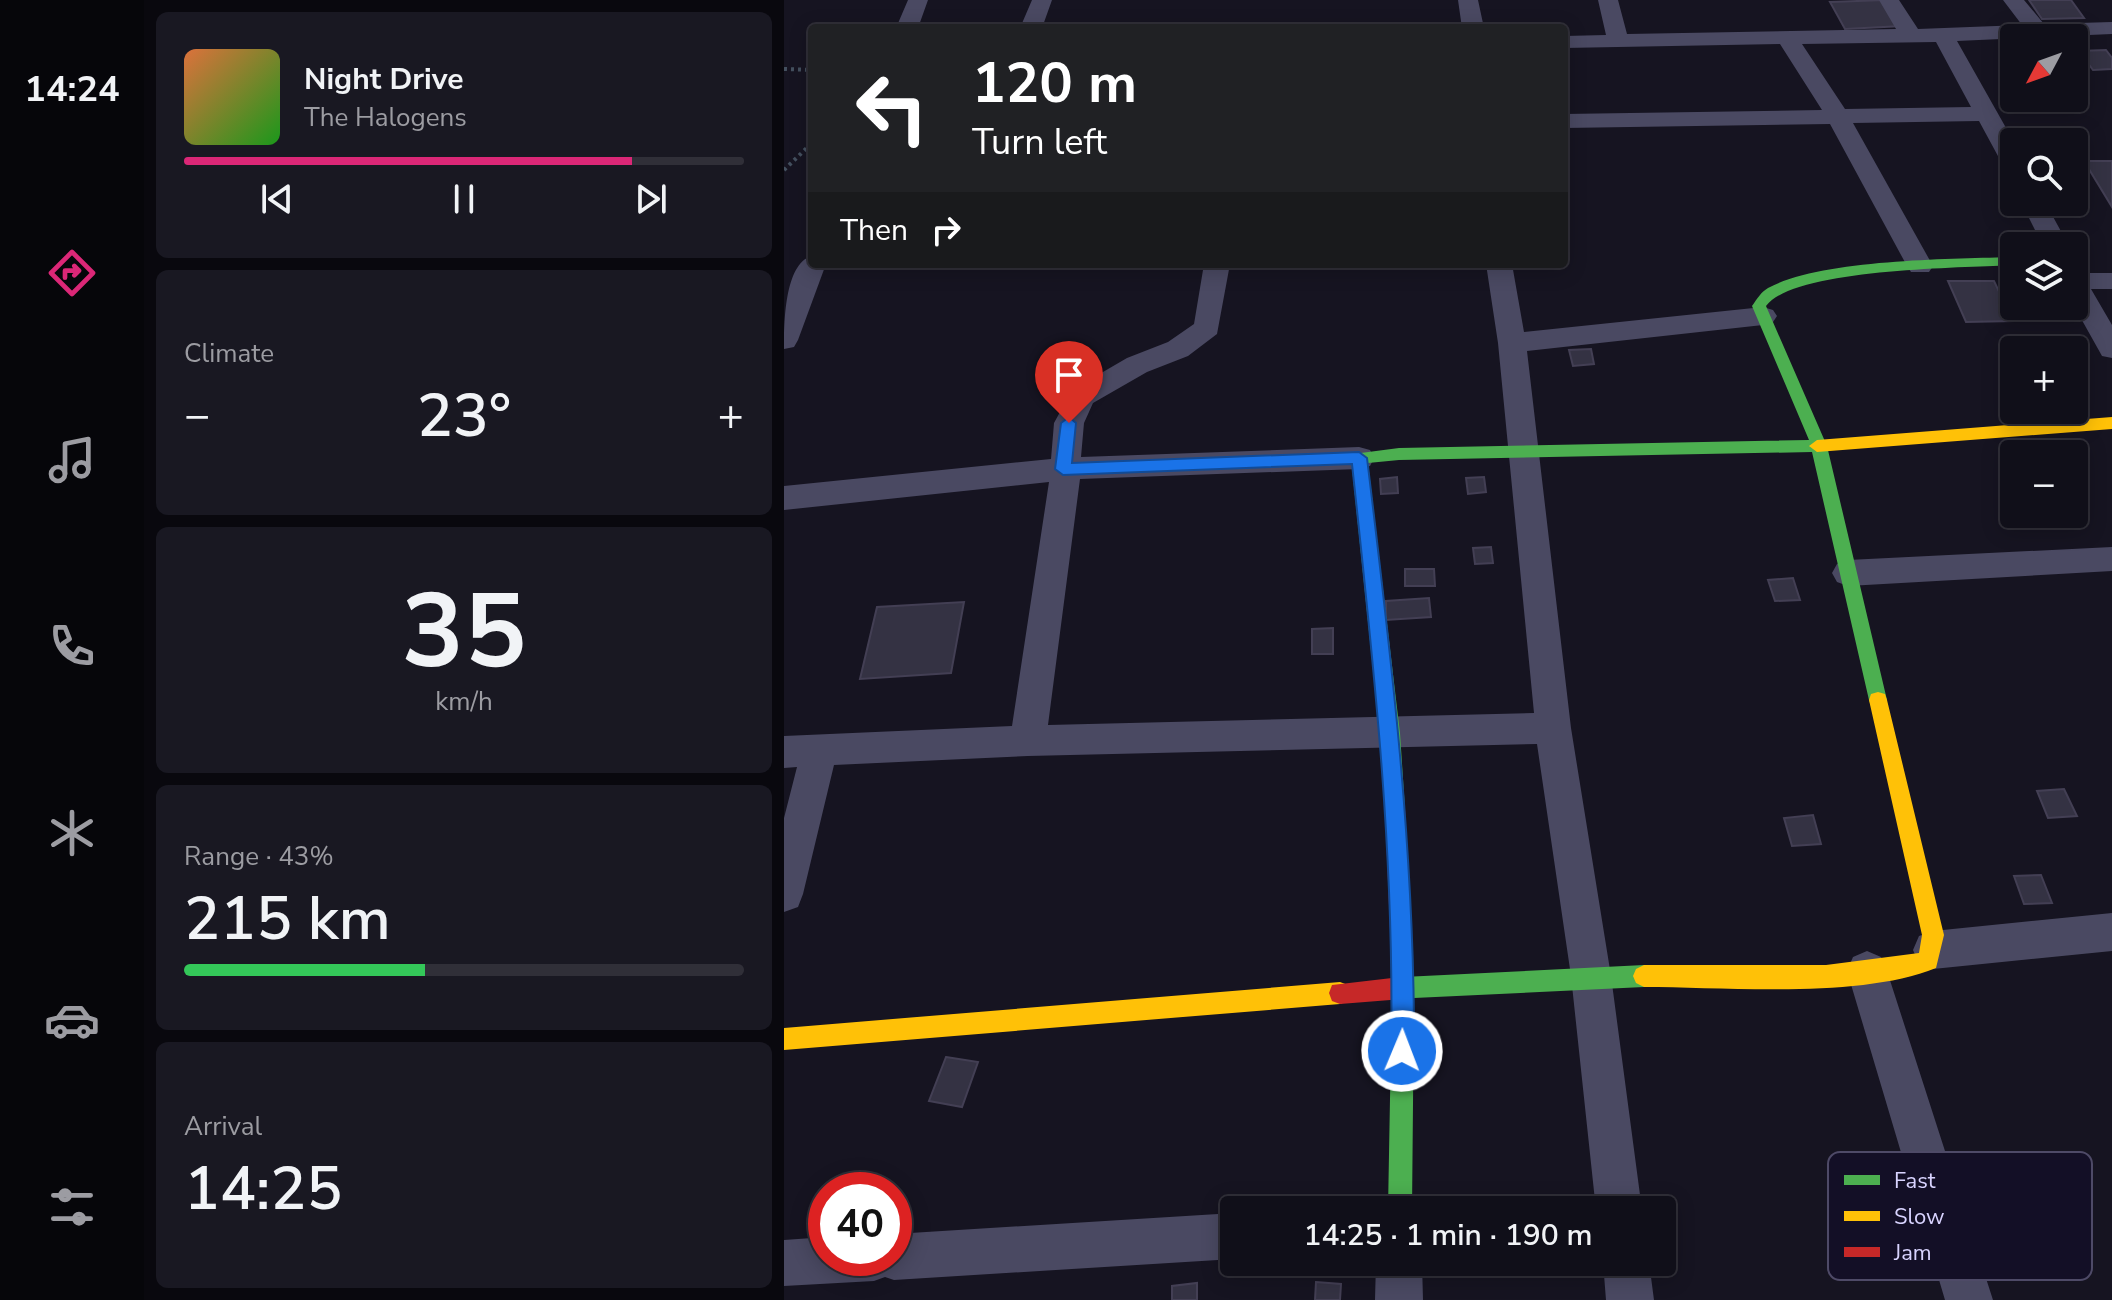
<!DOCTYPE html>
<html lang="en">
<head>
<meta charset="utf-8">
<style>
  :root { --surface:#100f19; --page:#191822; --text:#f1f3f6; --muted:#9c9ca2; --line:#302f38; --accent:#db2777 }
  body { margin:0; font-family:"Nunito Sans",sans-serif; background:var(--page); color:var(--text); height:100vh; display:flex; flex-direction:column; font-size:30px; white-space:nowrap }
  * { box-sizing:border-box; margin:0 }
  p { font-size:26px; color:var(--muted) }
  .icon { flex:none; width:44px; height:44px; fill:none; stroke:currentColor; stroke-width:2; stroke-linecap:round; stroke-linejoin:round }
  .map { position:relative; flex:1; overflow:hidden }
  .panel { display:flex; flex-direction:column; gap:12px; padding:12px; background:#09080e; width:640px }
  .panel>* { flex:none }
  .banner { position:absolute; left:24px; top:24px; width:760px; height:244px; border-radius:8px; box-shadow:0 4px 20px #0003,0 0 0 2px var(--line); background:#202124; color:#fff; overflow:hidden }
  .needle { width:52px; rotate:229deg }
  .tools { position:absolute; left:1216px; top:24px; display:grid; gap:16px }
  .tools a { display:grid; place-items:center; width:88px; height:88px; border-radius:8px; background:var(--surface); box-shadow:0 4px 20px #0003,0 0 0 2px var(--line); font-size:40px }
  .speed { position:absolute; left:24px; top:1172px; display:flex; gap:16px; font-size:40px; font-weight:700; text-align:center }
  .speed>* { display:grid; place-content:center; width:104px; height:104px; border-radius:50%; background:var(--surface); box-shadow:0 4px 20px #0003,0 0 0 2px var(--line); line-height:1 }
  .speed .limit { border:12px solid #d22; background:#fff; color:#111 }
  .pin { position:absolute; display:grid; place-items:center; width:68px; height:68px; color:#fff; margin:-82px -34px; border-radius:50% 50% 50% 0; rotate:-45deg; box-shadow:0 0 8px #0007 }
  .pin .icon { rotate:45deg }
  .me { position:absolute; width:88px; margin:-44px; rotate:1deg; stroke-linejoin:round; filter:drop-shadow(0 0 6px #0008) }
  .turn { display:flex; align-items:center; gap:28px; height:168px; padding:0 32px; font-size:36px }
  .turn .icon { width:104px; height:104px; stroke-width:2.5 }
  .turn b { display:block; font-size:56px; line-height:68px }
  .then { display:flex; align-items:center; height:76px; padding:0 32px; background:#0003; gap:16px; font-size:30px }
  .big { font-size:60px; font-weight:600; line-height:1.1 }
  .panel .tile { flex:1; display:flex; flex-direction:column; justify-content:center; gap:12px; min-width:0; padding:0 28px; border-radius:12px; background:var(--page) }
  .panel .dial { align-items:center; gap:0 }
  .dial b { font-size:104px; line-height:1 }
  .song { display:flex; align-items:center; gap:24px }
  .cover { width:96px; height:96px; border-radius:12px; background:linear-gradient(135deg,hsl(20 70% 55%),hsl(120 70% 35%)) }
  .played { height:8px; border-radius:4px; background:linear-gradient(90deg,var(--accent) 80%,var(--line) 80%) }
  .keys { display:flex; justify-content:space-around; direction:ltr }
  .heat { display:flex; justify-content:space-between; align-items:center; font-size:44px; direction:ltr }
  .charge { height:12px; border-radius:6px; background:linear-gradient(90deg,#34c759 43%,var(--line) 0) }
  .trip { position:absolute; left:436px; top:1196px; width:456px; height:80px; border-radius:8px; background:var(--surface); box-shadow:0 4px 20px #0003,0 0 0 2px var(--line); font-weight:600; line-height:80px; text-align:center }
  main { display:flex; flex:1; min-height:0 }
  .tab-bar { display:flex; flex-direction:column; width:144px; justify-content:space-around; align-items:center; background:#06060a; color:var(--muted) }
  .tab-bar .icon { width:56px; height:56px }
  .tab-bar .active { color:var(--accent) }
  .tab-bar b { font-size:36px; color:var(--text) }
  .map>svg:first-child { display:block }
  .building { fill:#343243; stroke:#433f54; stroke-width:2 }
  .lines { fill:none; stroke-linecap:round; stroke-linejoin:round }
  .path { stroke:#44505f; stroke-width:4; stroke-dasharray:3 4; stroke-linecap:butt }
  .street { fill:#4a4962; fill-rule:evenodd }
  .fast { fill:#4caf50; fill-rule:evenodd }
  .slow { fill:#ffc107; fill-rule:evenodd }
  .jam { fill:#c62828; fill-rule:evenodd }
  .route { fill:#1a73e8; stroke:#114b97; stroke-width:2 }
  .key { fill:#130f26; stroke:#4e4a67; stroke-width:2 }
  .key-label { font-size:22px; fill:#d9d4ff }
</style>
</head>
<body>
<main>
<nav class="tab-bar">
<b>14:24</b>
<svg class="icon active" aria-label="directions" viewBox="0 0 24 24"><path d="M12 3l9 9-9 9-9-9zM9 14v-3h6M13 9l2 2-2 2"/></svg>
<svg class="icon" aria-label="music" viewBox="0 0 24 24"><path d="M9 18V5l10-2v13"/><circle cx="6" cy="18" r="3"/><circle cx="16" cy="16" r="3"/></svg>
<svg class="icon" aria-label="phone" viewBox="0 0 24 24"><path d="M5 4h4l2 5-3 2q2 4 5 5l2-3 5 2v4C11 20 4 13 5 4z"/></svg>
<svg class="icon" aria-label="climate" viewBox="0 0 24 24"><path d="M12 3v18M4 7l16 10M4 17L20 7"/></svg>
<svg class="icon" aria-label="car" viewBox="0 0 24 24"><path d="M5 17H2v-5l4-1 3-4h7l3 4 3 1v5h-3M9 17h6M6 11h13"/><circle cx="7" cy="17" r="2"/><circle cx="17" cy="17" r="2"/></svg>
<svg class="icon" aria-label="filters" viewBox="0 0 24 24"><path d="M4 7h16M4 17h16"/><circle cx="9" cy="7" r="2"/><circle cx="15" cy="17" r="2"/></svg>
</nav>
<section class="panel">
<div class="tile">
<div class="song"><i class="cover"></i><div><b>Night Drive</b><p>The Halogens</p></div></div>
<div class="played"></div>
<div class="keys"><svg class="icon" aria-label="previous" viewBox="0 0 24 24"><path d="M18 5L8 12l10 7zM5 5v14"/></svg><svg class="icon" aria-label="pause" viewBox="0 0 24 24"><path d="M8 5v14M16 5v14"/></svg><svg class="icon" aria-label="next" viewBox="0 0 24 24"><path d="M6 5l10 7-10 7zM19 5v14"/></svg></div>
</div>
<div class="tile"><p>Climate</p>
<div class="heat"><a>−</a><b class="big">23°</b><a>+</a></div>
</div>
<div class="tile dial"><b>35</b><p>km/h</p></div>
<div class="tile"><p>Range · 43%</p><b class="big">215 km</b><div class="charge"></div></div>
<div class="tile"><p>Arrival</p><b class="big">14:25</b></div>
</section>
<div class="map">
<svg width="1328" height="1300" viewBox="0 0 1328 1300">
  <rect width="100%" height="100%" fill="#161421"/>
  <!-- building -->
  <path class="building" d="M1101,0L1118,26L1061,29L1046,2Z
    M1245,0H1287L1300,18L1258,19Z
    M1322,50L1328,58V69L1309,70L1295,51Z
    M1300,161H1328V207Z
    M1164,281H1210L1229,321L1182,322Z
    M807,349L810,364L789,366L785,350Z
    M613,477L614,493L597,494L596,479Z
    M700,477L702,492L684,494L682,478Z
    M707,547L709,563L691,564L689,548Z
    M621,569H650L651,586H621Z
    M1009,578L1016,600L991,601L984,580Z
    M645,598L647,617L602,620V601Z
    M180,602L167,673L76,679L93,607Z
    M549,628V654H528V629Z
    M1280,789L1293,816L1264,818L1253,791Z
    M1029,815L1037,844L1008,846L1000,818Z
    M1257,875L1268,903L1240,904L1230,876Z
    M162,1057L194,1062L178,1107L145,1101Z
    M532,1282L557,1284L556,1300H531Z
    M413,1283V1300H388V1286Z"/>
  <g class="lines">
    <!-- path -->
    <path class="path" d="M0,69L28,70
      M0,170L28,143"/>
    <!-- street -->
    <path class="street" d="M124,0H144L134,28H112Z
      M248,0H268L258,28H236Z
      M674,0H694L700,28H678Z
      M814,0H834L843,34L1112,29L1095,0H1115L1134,29L1238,25L1219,0H1240L1260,24L1328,22V34L1173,41L1230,142V171L1221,169L1195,121L1069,123L1149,266L1145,272H1127L1123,266L1046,124L780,128V114L1038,110L996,44L780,48V36L822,35ZM1152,42L1187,107L1061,109L1018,44Z
      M1237,202H1261L1285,246H1259Z
      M28,256V264H42L14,340L10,347L0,349C0,326 0,263 28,256Z
      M420,264H446L433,334L404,356L363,372L309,403L300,423L297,457L575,447L586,450L590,458L586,466L575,469L296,479L264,725L750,713L714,343L702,264H728L740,332L979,307L989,310L993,316L989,322L979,325L743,351L787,728L827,976L858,1210H812L787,976L753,744L244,756L50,765L19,894L14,907L0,912V818L13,767L0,768V736L228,726L265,482L0,510V486L267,459L270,423L288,390L343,358L384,342L410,324Z
      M1290,273H1328V289H1307L1328,325V358L1318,356L1290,306Z
      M1328,547V571L1064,586L1053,582L1048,573L1053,564L1064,560Z
      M1328,913V951L1149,969L1135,964L1129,950L1135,936L1149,931Z
      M1083,951L1097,957L1103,971L1209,1300H1161L1063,971L1069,957Z
      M450,1213V1259L110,1280L101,1277L90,1281L0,1286V1240L42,1237V1258H110V1234Z
      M592,1262H638L639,1300H591Z
      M819,1262H865L870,1300H822Z"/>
    <!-- fast -->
    <path class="fast" d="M1230,257V265C1181,268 1010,268 982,306L1043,446L1103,700L1101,706L1094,708L1087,706L1085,700L1028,452L615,460L584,463L616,733L621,809L618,815L611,818L604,815L567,458L569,454L615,448L1025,440L968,306C973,299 977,292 984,288C1037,259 1168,259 1230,257Z
      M860,965L868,969L871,976L868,983L860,987L630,998L628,1210H604L608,988L611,980L619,977Z"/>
    <!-- slow -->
    <path class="slow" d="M1328,417V429L1033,452L1025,446L1033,440Z
      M1094,692L1101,694L1103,700L1160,935L1152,968C1076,999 943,987 860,987L852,983L849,976L852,969L860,965H1042L1135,953L1138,935L1085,700L1087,694Z
      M556,982L564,985L567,993L564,1001L556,1004L0,1050V1028Z"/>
    <!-- jam -->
    <path class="jam" d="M611,800L618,803L621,809L630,988L627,996L619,999L556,1004L548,1001L545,993L548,985L608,978L601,809L604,803Z"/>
  </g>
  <!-- route -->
  <path class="route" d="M285,417L292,423L288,463L575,452L583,458C607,655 631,852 630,1051L626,1059L618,1063L610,1059L607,1051C611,854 589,659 568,464L279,475L271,469L277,423Z"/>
  <!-- legend -->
  <rect x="1044" y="1152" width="264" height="128" rx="12" class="key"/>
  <rect x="1060" y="1175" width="36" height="10" fill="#4caf50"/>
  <rect x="1060" y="1211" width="36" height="10" fill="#ffc107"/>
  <rect x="1060" y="1247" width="36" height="10" fill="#c62828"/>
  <g class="key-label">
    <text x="1110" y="1188">Fast</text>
    <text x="1110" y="1224">Slow</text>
    <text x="1110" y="1260">Jam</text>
  </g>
</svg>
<div class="tools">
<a><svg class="needle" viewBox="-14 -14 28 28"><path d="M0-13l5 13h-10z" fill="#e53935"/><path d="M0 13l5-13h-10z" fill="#9c9ca2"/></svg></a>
<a><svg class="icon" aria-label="search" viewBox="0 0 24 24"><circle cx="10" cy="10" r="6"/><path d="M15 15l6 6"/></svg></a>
<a><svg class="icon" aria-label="layers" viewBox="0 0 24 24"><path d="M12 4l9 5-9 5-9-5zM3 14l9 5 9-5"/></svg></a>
<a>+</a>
<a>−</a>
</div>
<div class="speed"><div class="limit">40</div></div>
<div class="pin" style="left:285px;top:423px;background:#d93025"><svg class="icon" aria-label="arrive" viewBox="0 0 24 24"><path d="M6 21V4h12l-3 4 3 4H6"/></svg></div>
<svg class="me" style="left:618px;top:1051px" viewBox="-20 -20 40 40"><circle r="17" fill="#1a73e8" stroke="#fff" stroke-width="3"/><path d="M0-11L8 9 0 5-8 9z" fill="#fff"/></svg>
<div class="trip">14:25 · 1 min · 190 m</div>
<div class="banner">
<div class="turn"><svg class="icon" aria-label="left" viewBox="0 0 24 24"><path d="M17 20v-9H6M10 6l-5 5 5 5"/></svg><div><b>120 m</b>Turn left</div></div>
<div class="then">Then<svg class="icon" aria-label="right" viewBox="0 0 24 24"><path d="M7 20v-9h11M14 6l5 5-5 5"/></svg></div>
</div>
</div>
</main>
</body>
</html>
